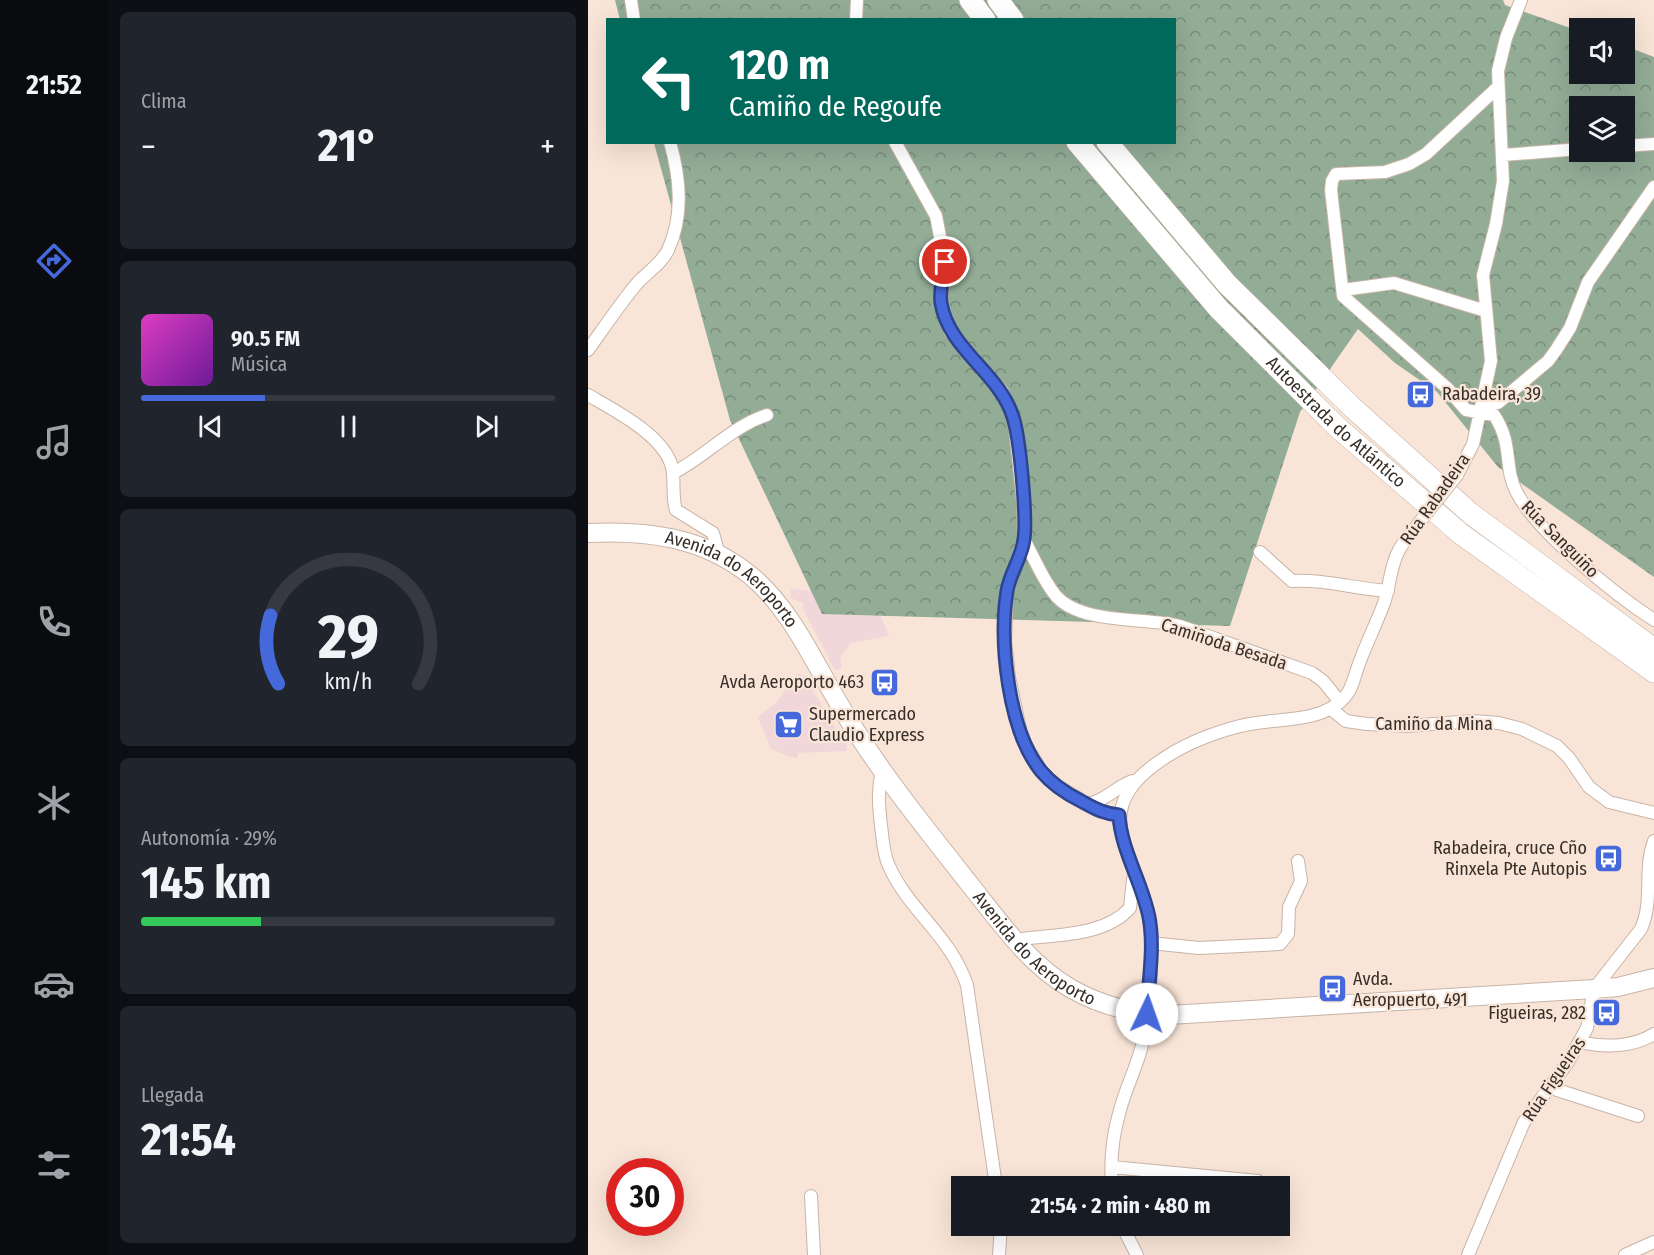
<!DOCTYPE html>
<html lang="es">
<head>
<meta charset="utf-8">
<style>
  :root { --surface:#171b24; --page:#20242c; --text:#f1f3f6; --muted:#9ea1a6; --line:#363941; --accent:#4568da }
  body { margin:0; font-family:"Fira Sans Condensed",sans-serif; background:var(--page); color:var(--text); height:100vh; display:flex; flex-direction:column; font-size:22px; white-space:nowrap }
  * { box-sizing:border-box; margin:0 }
  p { font-size:20px; color:var(--muted) }
  .icon { flex:none; width:33px; height:33px; fill:none; stroke:currentColor; stroke-width:2; stroke-linecap:round; stroke-linejoin:round }
  .map { position:relative; flex:1; overflow:hidden }
  .panel { display:flex; flex-direction:column; gap:12px; padding:12px; background:#0d0f14; width:480px }
  .panel>* { flex:none }
  .banner { position:absolute; left:18px; top:18px; width:570px; height:126px; border-radius:0px; box-shadow:0 6px 24px #0002; background:#00695c; color:#fff; overflow:hidden }
  .tools { position:absolute; left:981px; top:18px; display:grid; gap:12px }
  .tools a { display:grid; place-items:center; width:66px; height:66px; border-radius:0px; background:var(--surface); box-shadow:0 6px 24px #0002; font-size:30px }
  .speed { position:absolute; left:18px; top:1158px; display:flex; gap:12px; font-size:30px; font-weight:700; text-align:center }
  .speed>* { display:grid; place-content:center; width:78px; height:78px; border-radius:50%; background:var(--surface); box-shadow:0 6px 24px #0002; line-height:1 }
  .speed .limit { border:9px solid #d22; background:#fff; color:#111 }
  .pin { position:absolute; display:grid; place-items:center; width:51px; height:51px; color:#fff; margin:-26px; border:3px solid #fff; border-radius:50%; box-shadow:0 2px 6px #0007 }
  .me { position:absolute; width:66px; margin:-33px; rotate:3deg; stroke-linejoin:round; filter:drop-shadow(0 0 4px #0008) }
  .turn { display:flex; align-items:center; gap:21px; height:126px; padding:0 24px; font-size:27px }
  .turn .icon { width:78px; height:78px; stroke-width:2.5 }
  .turn b { display:block; font-size:42px; line-height:51px }
  .big { font-size:45px; font-weight:700; line-height:1.1 }
  .panel .tile { flex:1; display:flex; flex-direction:column; justify-content:center; gap:9px; min-width:0; padding:0 21px; border-radius:9px; background:var(--page) }
  .panel .dial { align-items:center; gap:0 }
  .dial svg { height:156px; overflow:visible; fill:none; stroke:var(--line); stroke-width:7; stroke-linecap:round; text-anchor:middle }
  .dial text { fill:var(--text); stroke:none }
  .song { display:flex; align-items:center; gap:18px }
  .cover { width:72px; height:72px; border-radius:9px; background:linear-gradient(135deg,hsl(310 70% 55%),hsl(280 70% 35%)) }
  .played { height:6px; border-radius:3px; background:linear-gradient(90deg,var(--accent) 30%,var(--line) 30%) }
  .keys { display:flex; justify-content:space-around; direction:ltr }
  .heat { display:flex; justify-content:space-between; align-items:center; font-size:33px; direction:ltr }
  .charge { height:9px; border-radius:4px; background:linear-gradient(90deg,#34c759 29%,var(--line) 0) }
  .trip { position:absolute; left:363px; top:1176px; width:339px; height:60px; border-radius:0px; background:var(--surface); box-shadow:0 6px 24px #0002; font-weight:700; line-height:60px; text-align:center }
  main { display:flex; flex:1; min-height:0 }
  .tabs { display:flex; flex-direction:column; width:108px; justify-content:space-around; align-items:center; background:#090b0e; color:var(--muted) }
  .tabs .icon { width:42px; height:42px }
  .tabs .selected { color:var(--accent) }
  .tabs b { font-size:27px; color:var(--text) }
  .map>svg:first-child { display:block }
  .commercial { fill:#f2d7da }
  .forest { fill:url(#forest-crowns); fill-rule:evenodd }
  .lines { fill:none; stroke-linecap:round; stroke-linejoin:round }
  .street-casing { stroke:#c8b4a7; stroke-width:14 }
  .primary-casing { stroke:#c8b4a7; stroke-width:20 }
  .highway-casing { stroke:#c8b4a7; stroke-width:22 }
  .street { stroke:#fff; stroke-width:12 }
  .primary { stroke:#fff; stroke-width:18 }
  .highway { stroke:#fff; stroke-width:21 }
  .street-bridge-casing { stroke:#c8b4a7; stroke-width:14; stroke-linecap:butt }
  .street-bridge { stroke:#fff; stroke-width:12 }
  .route-casing { stroke:#2d448e; stroke-width:15 }
  .route { stroke:#4568da; stroke-width:10 }
  .labels { text-anchor:middle; dominant-baseline:central; stroke-width:4.5; stroke-linejoin:round; paint-order:stroke }
  .poi-label { font-size:18px; fill:#362e29; stroke:#f9e5d7; text-anchor:start }
  .street-label { font-size:18px; fill:#362e29; stroke:#f9e5d7 }
</style>
</head>
<body>
<main>
<nav class="tabs">
<b>21:52</b>
<svg class="icon selected" aria-label="directions" viewBox="0 0 24 24"><path d="M12 3l9 9-9 9-9-9zM9 14v-3h6M13 9l2 2-2 2"/></svg>
<svg class="icon" aria-label="music" viewBox="0 0 24 24"><path d="M9 18V5l10-2v13"/><circle cx="6" cy="18" r="3"/><circle cx="16" cy="16" r="3"/></svg>
<svg class="icon" aria-label="phone" viewBox="0 0 24 24"><path d="M5 4h4l2 5-3 2q2 4 5 5l2-3 5 2v4C11 20 4 13 5 4z"/></svg>
<svg class="icon" aria-label="climate" viewBox="0 0 24 24"><path d="M12 3v18M4 7l16 10M4 17L20 7"/></svg>
<svg class="icon" aria-label="car" viewBox="0 0 24 24"><path d="M5 17H2v-5l4-1 3-4h7l3 4 3 1v5h-3M9 17h6M6 11h13"/><circle cx="7" cy="17" r="2"/><circle cx="17" cy="17" r="2"/></svg>
<svg class="icon" aria-label="filters" viewBox="0 0 24 24"><path d="M4 7h16M4 17h16"/><circle cx="9" cy="7" r="2"/><circle cx="15" cy="17" r="2"/></svg>
</nav>
<section class="panel">
<div class="tile"><p>Clima</p>
<div class="heat"><a>−</a><b class="big">21°</b><a>+</a></div>
</div>
<div class="tile">
<div class="song"><i class="cover"></i><div><b>90.5 FM</b><p>Música</p></div></div>
<div class="played"></div>
<div class="keys"><svg class="icon" aria-label="previous" viewBox="0 0 24 24"><path d="M18 5L8 12l10 7zM5 5v14"/></svg><svg class="icon" aria-label="pause" viewBox="0 0 24 24"><path d="M8 5v14M16 5v14"/></svg><svg class="icon" aria-label="next" viewBox="0 0 24 24"><path d="M6 5l10 7-10 7zM19 5v14"/></svg></div>
</div>
<div class="tile dial"><svg viewBox="0 0 100 80">
<path d="M14 69A42 42 0 1 1 86 69"/>
<path d="M14 69A42 42 0 0 1 10 34" stroke="#4568da"/>
<text x="50" y="56" font-size="32" font-weight="700">29</text>
<text x="50" y="72" font-size="11">km/h</text>
</svg></div>
<div class="tile"><p>Autonomía · 29%</p><b class="big">145 km</b><div class="charge"></div></div>
<div class="tile"><p>Llegada</p><b class="big">21:54</b></div>
</section>
<div class="map">
<svg width="1066" height="1255" viewBox="0 0 1066 1255">
  <defs>
    <pattern id="forest-crowns" width="20" height="18" patternUnits="userSpaceOnUse" patternTransform="scale(1.5)"><rect width="20" height="18" fill="#92ac96"/><path d="M2 6a3 3 0 1 1 6 0M12 15a3 3 0 1 1 6 0" fill="none" stroke="#788c7a"/></pattern>
  </defs>
  <rect width="100%" height="100%" fill="#f9e5d7"/>
  <!-- commercial -->
  <path class="commercial" d="M203,589L246,593L283,591L301,636L263,643L252,658L254,669L247,670L215,609L216,604L203,598Z
    M210,673L223,679V687L254,739L258,740L259,751L210,753V758L202,757L183,749L170,717L189,702Z"/>
  <!-- forest -->
  <path class="forest" d="M27,0H915L917,5L991,31L992,74H1036L1037,46L1066,57V577L910,467L849,392L807,363L770,329L712,412L642,626L234,614L142,420L66,143L586,142V20H32ZM992,106H1036V152H992Z"/>
  <g class="lines">
    <defs>
      <path id="street" d="M43,0L46,20
        M268,20L269,0
        M909,88L838,154L821,164L797,172L748,174L744,181L743,190L755,296L859,388L878,410L906,415C926,445 915,467 929,493C949,532 1029,596 1066,620
        M307,142L348,216L357,262L353,302L362,331L414,391L426,418L435,503L436,540L419,590L417,640L421,677L434,739L454,772L468,785L513,812L531,815
        M1036,146L1066,144
        M915,155L992,149
        M755,290L806,283L898,311
        M0,350C15,329 30,307 46,287C56,274 73,265 80,250C96,215 92,178 82,142
        M0,395C26,410 73,434 83,464C88,478 83,494 88,510L125,533L131,555
        M894,402L910,403L960,361L968,350L982,328L1000,282L1066,187
        M85,473C117,457 144,426 179,415
        M869,475L885,444L903,361L895,275L908,224L915,181L910,71L918,38L933,0
        M436,540C447,559 454,579 468,596C494,625 558,617 592,626L724,673L735,681L752,702
        M672,552L704,581C736,579 768,589 800,591
        M743,709L758,721L779,724L821,726L884,721L911,723L934,729L969,746L981,758L1001,787L1021,802L1066,813
        M294,771C289,791 291,806 293,826C295,839 295,854 301,866C321,911 362,935 379,985L408,1186
        M499,804C518,801 527,787 545,781
        M427,940C463,934 515,938 542,908L545,879
        M563,943L611,948L692,944L700,934L701,907L713,881L710,861
        M993,1042C1017,1048 1045,1047 1066,1034
        M960,1087L1050,1116
        M524,1167L670,1181
        M524,1186C522,1162 525,1134 532,1110C538,1087 550,1065 555,1041C562,1009 564,970 563,937C560,858 485,814 581,755C602,742 629,732 652,726C685,717 731,725 756,698C765,689 767,673 772,661C779,642 789,622 796,603C802,586 802,566 811,550C815,543 821,535 827,528
        M223,1196L226,1255
        M534,1226L549,1255
        M411,1255L413,1226
        M880,1255L936,1122L980,1062L999,1028L1006,989L1053,929C1066,900 1055,870 1066,841
        M1037,1255L1066,1242"/>
      <g id="primary">
        <path id="s1" d="M0,533C58,530 115,537 162,575C206,611 229,670 259,717C294,775 337,827 379,881C410,919 439,963 482,988C513,1006 545,1014 581,1015L1006,989L1030,987L1066,978"/>
      </g>
      <g id="highway">
        <path d="M382,0L397,20"/>
        <path d="M410,0L425,20"/>
        <path id="s2" d="M489,142L630,308L749,427L873,534L1066,672"/>
        <path d="M519,142L639,284L765,408L882,513L1066,649"/>
      </g>
    </defs>
    <!-- street casing -->
    <use href="#street" class="street-casing"/>
    <!-- primary casing -->
    <use href="#primary" class="primary-casing"/>
    <!-- highway casing -->
    <use href="#highway" class="highway-casing"/>
    <!-- street -->
    <use href="#street" class="street"/>
    <!-- primary -->
    <use href="#primary" class="primary"/>
    <!-- highway -->
    <use href="#highway" class="highway"/>
    <defs>
      <path id="street-bridge" d="M827,528L869,475"/>
    </defs>
    <!-- street-bridge casing -->
    <use href="#street-bridge" class="street-bridge-casing"/>
    <!-- street-bridge -->
    <use href="#street-bridge" class="street-bridge"/>
  </g>
  <g class="lines">
    <defs>
      <path id="route" d="M357,262C356,275 351,291 353,303C361,350 411,372 425,417C432,438 439,517 436,539C434,557 422,573 419,591C411,642 420,730 453,771C463,783 479,794 493,801C506,808 516,814 531,815C533,850 554,882 561,917C567,949 560,982 559,1014"/>
    </defs>
    <!-- route casing -->
    <use href="#route" class="route-casing"/>
    <!-- route -->
    <use href="#route" class="route"/>
  </g>
  <!-- icons -->
  <defs>
    <symbol id="bus-square" viewBox="-11 -11 22 22"><rect x="-9" y="-9" width="18" height="18" rx="4" fill="#4568da" stroke="#f9e5d7"/><path d="M-5-6H5V4H4V6H2V4H-2V6H-4V4H-5ZM-3.5-4V0h7V-4ZM-3.5 1.2v1.5H-2V1.2ZM2 1.2v1.5H3.5V1.2Z" fill="#fff"/></symbol>
    <symbol id="supermarket-square" viewBox="-11 -11 22 22"><rect x="-9" y="-9" width="18" height="18" rx="4" fill="#4568da" stroke="#f9e5d7"/><path d="M-6-5.5h2.5l.6 2H6L4.5 2H-2.5L-4.4-4H-6ZM-1.5 3.2a1.3 1.3 0 1 0 .1 0ZM3 3.2a1.3 1.3 0 1 0 .1 0Z" fill="#fff"/></symbol>
  </defs>
  <g fill-rule="evenodd">
    <use href="#bus-square" x="816" y="378" width="33" height="33"/>
    <use href="#bus-square" x="280" y="666" width="33" height="33"/>
    <use href="#supermarket-square" x="184" y="708" width="33" height="33"/>
    <use href="#bus-square" x="1004" y="842" width="33" height="33"/>
    <use href="#bus-square" x="728" y="972" width="33" height="33"/>
    <use href="#bus-square" x="1002" y="996" width="33" height="33"/>
  </g>
  <g class="labels">
    <!-- poi labels -->
    <g class="poi-label">
      <text x="854" y="394">Rabadeira, 39</text>
      <text x="276" y="682" text-anchor="end">Avda Aeroporto 463</text>
      <text x="221" y="714">Supermercado<tspan x="221" dy="21">Claudio Express</tspan></text>
      <text x="999" y="848" text-anchor="end">Rabadeira, cruce Cño<tspan x="999" dy="21">Rinxela Pte Autopis</tspan></text>
      <text x="765" y="979">Avda.<tspan x="765" dy="21">Aeropuerto, 491</tspan></text>
      <text x="998" y="1013" text-anchor="end">Figueiras, 282</text>
    </g>
    <!-- street labels -->
    <g class="street-label">
      <text stroke="none"><textPath href="#s2" startOffset="382">Autoestrada do Atlántico</textPath></text>
      <text transform="translate(847 499) rotate(-55)">Rúa Rabadeira</text>
      <text transform="translate(972 539) rotate(45)">Rúa Sanguiño</text>
      <text stroke="none"><textPath href="#s1" startOffset="158">Avenida do Aeroporto</textPath></text>
      <text transform="translate(636 644) rotate(18)">Camiñoda Besada</text>
      <text x="846" y="724">Camiño da Mina</text>
      <text stroke="none"><textPath href="#s1" startOffset="644">Avenida do Aeroporto</textPath></text>
      <text transform="translate(966 1079) rotate(-56)">Rúa Figueiras</text>
    </g>
  </g>
</svg>
<div class="tools">
<a><svg class="icon" aria-label="sound" viewBox="0 0 24 24"><path d="M4 9h4l5-4v14l-5-4H4zM17 9q2 3 0 6"/></svg></a>
<a><svg class="icon" aria-label="layers" viewBox="0 0 24 24"><path d="M12 4l9 5-9 5-9-5zM3 14l9 5 9-5"/></svg></a>
</div>
<div class="speed"><div class="limit">30</div></div>
<div class="pin" style="left:357px;top:262px;background:#d93025"><svg class="icon" aria-label="arrive" viewBox="0 0 24 24"><path d="M6 21V4h12l-3 4 3 4H6"/></svg></div>
<svg class="me" style="left:559px;top:1014px" viewBox="-20 -20 40 40"><circle r="19" fill="#fff"/><path d="M0-13L10 11 0 6-10 11z" fill="#4568da"/></svg>
<div class="trip">21:54 · 2 min · 480 m</div>
<div class="banner">
<div class="turn"><svg class="icon" aria-label="left" viewBox="0 0 24 24"><path d="M17 20v-9H6M10 6l-5 5 5 5"/></svg><div><b>120 m</b>Camiño de Regoufe</div></div>
</div>
</div>
</main>
</body>
</html>
